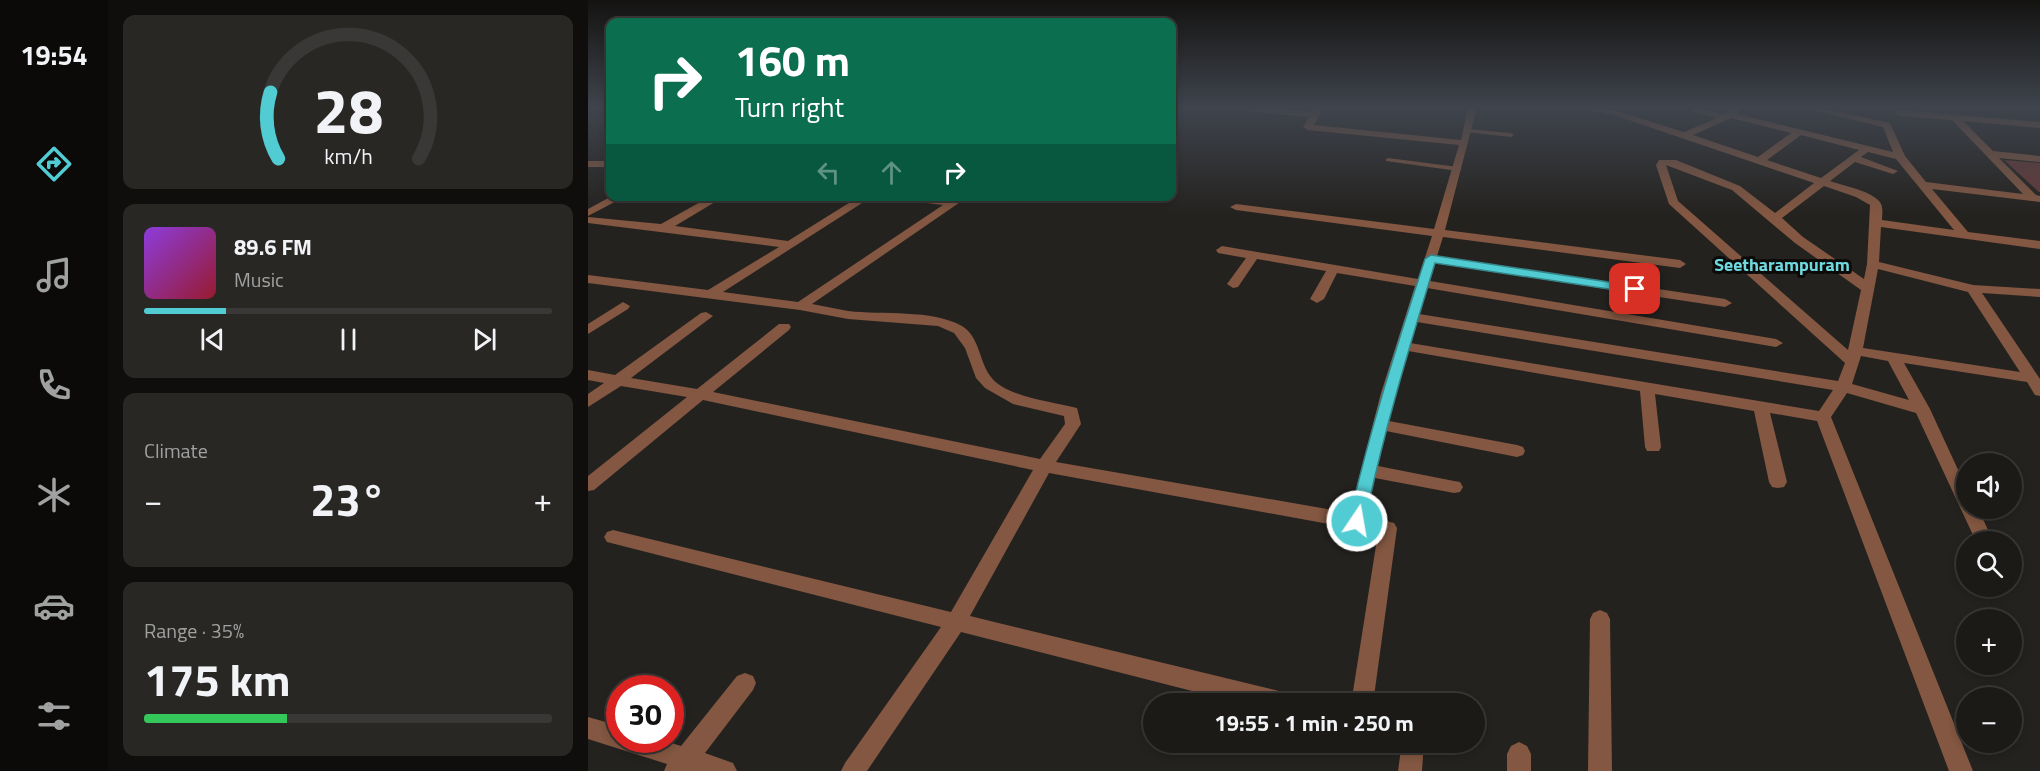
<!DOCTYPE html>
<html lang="en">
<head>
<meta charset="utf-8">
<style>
  :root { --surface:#1b1a17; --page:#282724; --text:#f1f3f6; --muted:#a0a1a1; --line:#393836; --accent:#51ccd3 }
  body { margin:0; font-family:"Titillium Web",sans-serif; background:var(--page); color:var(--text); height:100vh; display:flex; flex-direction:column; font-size:22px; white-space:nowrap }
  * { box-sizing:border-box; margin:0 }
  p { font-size:20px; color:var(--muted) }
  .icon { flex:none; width:33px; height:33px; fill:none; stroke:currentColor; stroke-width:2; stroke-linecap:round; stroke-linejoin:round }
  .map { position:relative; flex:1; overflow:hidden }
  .details { display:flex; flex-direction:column; gap:15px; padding:15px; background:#0f0e0d; width:480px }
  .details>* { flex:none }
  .guide { position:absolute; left:18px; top:18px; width:570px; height:183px; border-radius:12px; box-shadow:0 3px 9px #0003,0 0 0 2px var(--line); background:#0b6e4f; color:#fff; overflow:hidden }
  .tools { position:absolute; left:1368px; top:453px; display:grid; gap:12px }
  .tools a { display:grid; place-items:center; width:66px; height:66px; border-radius:50%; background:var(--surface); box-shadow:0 3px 9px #0003,0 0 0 2px var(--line); font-size:30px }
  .speed { position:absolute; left:18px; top:675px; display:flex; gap:12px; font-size:30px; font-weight:700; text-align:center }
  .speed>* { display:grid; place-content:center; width:78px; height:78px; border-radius:50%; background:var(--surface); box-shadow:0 3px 9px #0003,0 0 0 2px var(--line); line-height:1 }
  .speed .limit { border:9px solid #d22; background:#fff; color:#111 }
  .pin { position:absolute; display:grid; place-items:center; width:51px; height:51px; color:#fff; margin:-26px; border-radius:12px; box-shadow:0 3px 9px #0006 }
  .me { position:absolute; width:66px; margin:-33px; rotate:12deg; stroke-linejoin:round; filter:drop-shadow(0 0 4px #0008) }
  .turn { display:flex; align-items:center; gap:21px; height:126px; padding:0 30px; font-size:27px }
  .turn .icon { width:78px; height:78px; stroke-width:2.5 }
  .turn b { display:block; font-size:42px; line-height:51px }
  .lanes { display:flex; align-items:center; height:57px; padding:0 30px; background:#0003; justify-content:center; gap:30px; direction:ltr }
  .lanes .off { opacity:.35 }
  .big { font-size:45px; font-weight:700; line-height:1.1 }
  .details .tile { flex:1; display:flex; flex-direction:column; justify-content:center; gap:9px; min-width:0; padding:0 21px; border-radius:12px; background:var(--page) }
  .details .dial { align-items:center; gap:0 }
  .dial svg { height:156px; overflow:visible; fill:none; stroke:var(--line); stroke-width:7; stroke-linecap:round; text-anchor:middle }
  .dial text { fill:var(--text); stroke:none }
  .song { display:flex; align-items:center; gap:18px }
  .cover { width:72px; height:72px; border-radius:9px; background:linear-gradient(135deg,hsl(270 70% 55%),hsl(350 70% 35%)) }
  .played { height:6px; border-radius:3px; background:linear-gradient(90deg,var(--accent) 20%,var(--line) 20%) }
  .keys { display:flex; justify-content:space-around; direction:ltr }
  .heat { display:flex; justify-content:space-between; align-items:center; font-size:33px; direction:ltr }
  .charge { height:9px; border-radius:4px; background:linear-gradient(90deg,#34c759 35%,var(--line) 0) }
  .trip { position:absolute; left:555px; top:693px; width:342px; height:60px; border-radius:30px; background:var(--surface); box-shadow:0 3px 9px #0003,0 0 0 2px var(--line); font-weight:700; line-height:60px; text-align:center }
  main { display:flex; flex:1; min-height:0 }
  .dock { display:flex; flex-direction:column; width:108px; justify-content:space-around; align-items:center; background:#0b0a09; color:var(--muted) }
  .dock .icon { width:42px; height:42px }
  .dock .current { color:var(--accent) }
  .dock b { font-size:27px; color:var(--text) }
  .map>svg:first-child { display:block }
  .green { fill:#673938 }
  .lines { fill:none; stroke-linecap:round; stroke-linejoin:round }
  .lane { fill:#835741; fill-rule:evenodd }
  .street { fill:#835741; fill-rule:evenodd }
  .route { fill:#51ccd3; stroke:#358589; stroke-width:1.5 }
  .labels { text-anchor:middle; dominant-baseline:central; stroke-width:6; stroke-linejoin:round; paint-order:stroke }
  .neighbourhood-label { font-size:18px; font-weight:bold; fill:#6edae0; stroke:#0c0b0a }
</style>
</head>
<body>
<main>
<nav class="dock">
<b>19:54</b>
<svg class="icon current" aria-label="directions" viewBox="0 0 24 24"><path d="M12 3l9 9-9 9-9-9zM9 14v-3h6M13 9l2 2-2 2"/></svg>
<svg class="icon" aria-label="music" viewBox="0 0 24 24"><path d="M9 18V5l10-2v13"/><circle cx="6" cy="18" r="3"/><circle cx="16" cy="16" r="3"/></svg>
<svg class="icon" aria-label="phone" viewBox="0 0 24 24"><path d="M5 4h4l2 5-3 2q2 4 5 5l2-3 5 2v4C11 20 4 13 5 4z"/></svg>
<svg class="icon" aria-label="climate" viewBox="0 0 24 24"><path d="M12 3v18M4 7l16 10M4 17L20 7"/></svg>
<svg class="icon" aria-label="car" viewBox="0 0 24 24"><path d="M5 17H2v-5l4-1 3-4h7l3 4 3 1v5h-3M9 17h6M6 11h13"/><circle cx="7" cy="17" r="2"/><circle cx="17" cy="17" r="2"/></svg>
<svg class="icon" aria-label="filters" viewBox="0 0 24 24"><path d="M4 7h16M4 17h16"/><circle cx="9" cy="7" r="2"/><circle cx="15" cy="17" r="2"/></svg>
</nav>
<section class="details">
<div class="tile dial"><svg viewBox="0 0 100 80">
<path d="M14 69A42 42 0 1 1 86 69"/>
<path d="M14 69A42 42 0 0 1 10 35" stroke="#51ccd3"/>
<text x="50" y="56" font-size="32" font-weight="700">28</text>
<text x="50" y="72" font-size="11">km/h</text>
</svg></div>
<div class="tile">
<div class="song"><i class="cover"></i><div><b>89.6 FM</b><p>Music</p></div></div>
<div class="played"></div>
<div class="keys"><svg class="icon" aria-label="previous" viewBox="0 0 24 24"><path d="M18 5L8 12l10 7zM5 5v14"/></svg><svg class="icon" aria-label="pause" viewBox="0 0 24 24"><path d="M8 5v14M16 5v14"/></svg><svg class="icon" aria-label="next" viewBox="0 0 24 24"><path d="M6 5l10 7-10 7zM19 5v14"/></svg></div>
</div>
<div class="tile"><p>Climate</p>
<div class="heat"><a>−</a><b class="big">23°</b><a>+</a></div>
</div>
<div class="tile"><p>Range · 35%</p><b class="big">175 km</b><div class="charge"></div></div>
</section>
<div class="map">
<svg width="1452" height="771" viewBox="0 0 1452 771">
  <rect width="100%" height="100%" fill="#24221f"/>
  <!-- green -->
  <path class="green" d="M1416,160L1452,163V192H1451Z"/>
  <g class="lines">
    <!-- lane -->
    <path class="lane" d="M880,129L923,133L926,135L923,137L878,132V130Z
      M800,158L870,167L874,169L870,171L798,161V159Z"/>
    <!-- street -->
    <path class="street" d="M643,107H676L724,112L727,107H736L726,125L873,140L880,107H889L857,230L1092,260L1098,264L1092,268L855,237L849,256L1137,299L1144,303L1137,307L847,263L842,281L1188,339L1195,343L1188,347L839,288L831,314L1250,381L1257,363L1081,204L1068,165L1071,160H1088L1152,186L1187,213L1226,183L1029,116L1013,112L978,110L974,107H1016L1096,132L1129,118L1103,111V107L1136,114L1146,107H1152L1153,109L1149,114L1305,152L1295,127L1211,107H1228L1302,123L1317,156L1338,182L1435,194L1364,120L1311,116L1306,113L1311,110L1452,122V128L1375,121L1405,151L1452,156V162L1411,158L1448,195L1452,196V202L1344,189L1380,232L1452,241V249L1293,227L1291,262L1385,285L1452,289V297L1394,293L1452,379V396L1447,395L1439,382L1316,363L1342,409L1378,487V508H1390L1400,530L1397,535L1391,537L1385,535L1328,413L1259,393L1243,417L1385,771H1361L1229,421L1182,413L1199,482L1196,487L1190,488L1184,487L1181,482L1166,411L1067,394L1073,447L1071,451H1059L1057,447L1052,391L820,351L801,421L929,445L935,447L937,451L935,455L929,457L798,431L790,466L866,481L872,482L875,487L872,492L866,493L787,478L779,516L806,523L809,528L785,704H763L790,533L461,473L382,616L699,693L707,697L710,704H655L373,632L279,771H253L257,763L353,627L19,542L16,537L19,532L25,530L363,612L445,470L115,400L6,490L0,491V476L99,397L33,386L0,407V394L16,383L0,380V370L27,375L113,313L118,312L125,316L43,378L109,389L191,324H201L203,327L201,330L125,392L452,459L477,424L476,416L425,404L397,388L388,378L377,348L366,333L350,326L260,319L212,310L0,283V275L120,290L191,247L0,223V217L73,224L123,196H137L87,226L200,241L272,196H285L135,292L210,302L355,205L306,199L301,196L364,199L368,196H381L224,304C236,306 248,309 260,311C294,315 344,309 374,326C392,337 391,362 403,377C418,397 465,402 489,408L493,424L468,462L762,513L793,393L827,286L749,273L736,299L729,303L722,299L738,271L669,259L650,287L645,288L639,284L658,258L630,253L628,250L634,246L830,279L844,236L648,210L642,207L648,204L846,229L871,145L720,130L715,127L721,117L647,110ZM1143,118L1203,133L1170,157L1105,135ZM1213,135L1271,150L1233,178L1179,160ZM1280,152L1308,159L1366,230L1294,220C1294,214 1296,206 1291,201C1281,190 1256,186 1242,181L1267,162L1305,174L1310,171L1273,157ZM1078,165L1144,190L1207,243L1273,290L1260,350L1090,201ZM1236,186L1268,197L1282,205L1279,264L1276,279L1215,237L1194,218ZM1290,269L1380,292L1432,372L1275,348ZM829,322L1245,390L1231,411L822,343ZM1273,356L1300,361L1321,400L1264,384Z
      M0,161H22V167H0Z
      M24,196H38L0,216V209Z
      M35,302L42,306L40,309L0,334V324Z
      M1012,610L1019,613L1022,619L1024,771H1000L1002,619L1005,613Z
      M157,673L165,676L168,683L165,690L117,753L145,763L149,771H76L79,764L0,739V717L32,726V740H74L93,746L149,676Z
      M814,742H836L834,771H810Z
      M931,742L939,746L943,754V771H919V754L923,746Z"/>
  </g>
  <!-- sky -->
  <linearGradient id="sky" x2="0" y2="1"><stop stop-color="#141311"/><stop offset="0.5" stop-color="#3f444d"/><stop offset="1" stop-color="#3f444d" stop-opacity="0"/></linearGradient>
  <rect width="1452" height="215" fill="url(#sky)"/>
  <!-- route -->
  <path class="route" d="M843,255L1047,286L1052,289L1047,293L847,263C821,348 795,434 777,521L775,525L769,527L763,525L761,521C781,432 809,345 837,259Z"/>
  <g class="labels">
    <!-- neighbourhood labels -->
    <g class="neighbourhood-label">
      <text x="1194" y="264">Seetharampuram</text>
    </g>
  </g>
</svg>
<div class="tools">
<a><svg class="icon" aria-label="sound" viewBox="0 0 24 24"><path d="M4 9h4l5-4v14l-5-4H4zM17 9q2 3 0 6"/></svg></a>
<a><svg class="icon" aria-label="search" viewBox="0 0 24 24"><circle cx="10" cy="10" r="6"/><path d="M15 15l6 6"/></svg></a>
<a>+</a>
<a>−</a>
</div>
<div class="speed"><div class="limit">30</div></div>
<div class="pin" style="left:1047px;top:289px;background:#d93025"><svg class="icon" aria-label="arrive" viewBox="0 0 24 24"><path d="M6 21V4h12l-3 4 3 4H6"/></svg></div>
<svg class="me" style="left:769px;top:521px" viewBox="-20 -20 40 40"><circle r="17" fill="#51ccd3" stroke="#fff" stroke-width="3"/><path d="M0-11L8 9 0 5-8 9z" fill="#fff"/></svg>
<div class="trip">19:55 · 1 min · 250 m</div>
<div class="guide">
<div class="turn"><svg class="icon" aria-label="right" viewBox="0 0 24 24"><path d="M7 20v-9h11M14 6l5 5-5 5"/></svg><div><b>160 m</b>Turn right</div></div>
<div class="lanes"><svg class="icon off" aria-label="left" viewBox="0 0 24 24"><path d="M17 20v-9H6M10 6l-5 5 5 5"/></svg><svg class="icon off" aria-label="ahead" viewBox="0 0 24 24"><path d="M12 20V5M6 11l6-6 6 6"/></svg><svg class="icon" aria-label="right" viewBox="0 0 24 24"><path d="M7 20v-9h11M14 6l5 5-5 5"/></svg></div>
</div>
</div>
</main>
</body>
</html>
